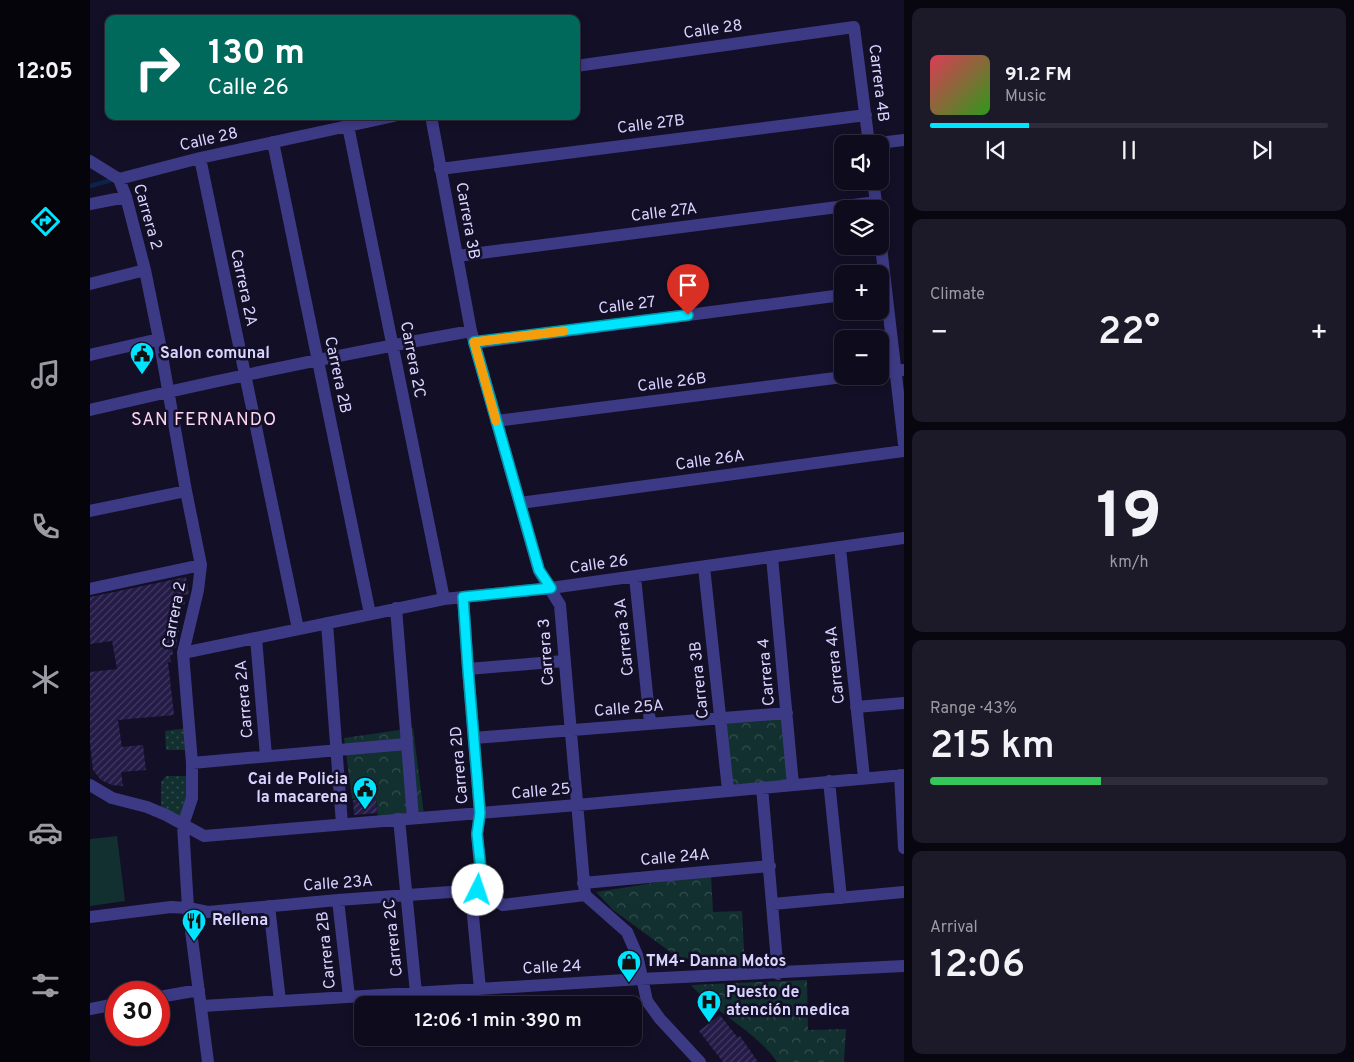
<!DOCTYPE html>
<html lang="en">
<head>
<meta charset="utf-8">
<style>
  :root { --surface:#0e0b1c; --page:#1c1929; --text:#f1f3f6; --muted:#9b9ba3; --line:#2e2b3b; --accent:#00e5ff }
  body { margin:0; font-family:Overpass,sans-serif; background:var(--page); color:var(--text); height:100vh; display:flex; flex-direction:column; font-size:19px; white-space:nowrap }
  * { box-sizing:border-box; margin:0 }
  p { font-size:16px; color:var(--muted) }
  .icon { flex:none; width:28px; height:28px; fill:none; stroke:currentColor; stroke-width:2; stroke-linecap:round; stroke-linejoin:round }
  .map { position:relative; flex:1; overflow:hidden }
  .details { display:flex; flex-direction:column; gap:8px; padding:8px; background:#08060f; width:450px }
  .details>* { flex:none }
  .guide { position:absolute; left:15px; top:15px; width:475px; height:105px; border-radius:10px; box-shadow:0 2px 8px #0003,0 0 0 1px var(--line); background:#00695c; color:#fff; overflow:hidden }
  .controls { position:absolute; left:744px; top:135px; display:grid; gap:10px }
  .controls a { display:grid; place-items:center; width:55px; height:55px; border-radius:10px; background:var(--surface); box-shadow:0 2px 8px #0003,0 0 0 1px var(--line); font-size:25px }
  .speed { position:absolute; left:15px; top:981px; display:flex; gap:10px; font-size:25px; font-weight:700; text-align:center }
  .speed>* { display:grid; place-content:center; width:65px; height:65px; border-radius:50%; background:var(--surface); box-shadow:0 2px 8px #0003,0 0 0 1px var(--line); line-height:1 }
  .speed .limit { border:8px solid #d22; background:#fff; color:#111 }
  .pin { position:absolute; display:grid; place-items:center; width:42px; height:42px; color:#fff; margin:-51px -21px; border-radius:50% 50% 50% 0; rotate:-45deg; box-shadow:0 0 5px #0007 }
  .pin .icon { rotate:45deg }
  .me { position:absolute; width:55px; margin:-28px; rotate:4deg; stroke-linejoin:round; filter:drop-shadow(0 0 4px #0008) }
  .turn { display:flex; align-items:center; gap:18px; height:105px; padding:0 20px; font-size:22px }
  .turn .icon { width:65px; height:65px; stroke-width:2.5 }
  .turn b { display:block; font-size:35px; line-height:42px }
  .big { font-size:38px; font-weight:600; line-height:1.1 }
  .details .widget { flex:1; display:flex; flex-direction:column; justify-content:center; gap:8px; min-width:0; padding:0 18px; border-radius:10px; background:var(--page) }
  .details .dial { align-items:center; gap:0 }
  .dial b { font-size:65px; line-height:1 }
  .song { display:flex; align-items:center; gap:15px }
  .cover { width:60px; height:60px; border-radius:8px; background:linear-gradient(135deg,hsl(350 70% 55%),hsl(110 70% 35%)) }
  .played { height:5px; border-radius:2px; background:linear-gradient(90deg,var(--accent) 25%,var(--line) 25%) }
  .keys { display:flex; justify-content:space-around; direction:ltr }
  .heat { display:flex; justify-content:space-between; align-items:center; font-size:28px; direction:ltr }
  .charge { height:8px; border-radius:4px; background:linear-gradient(90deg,#34c759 43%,var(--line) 0) }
  .trip { position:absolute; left:264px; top:996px; width:288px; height:50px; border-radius:10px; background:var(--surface); box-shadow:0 2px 8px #0003,0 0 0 1px var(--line); font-weight:600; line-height:50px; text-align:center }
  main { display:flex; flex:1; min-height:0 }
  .tab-bar { display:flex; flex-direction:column; width:90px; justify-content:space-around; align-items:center; background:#06040b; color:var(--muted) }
  .tab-bar .icon { width:35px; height:35px }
  .tab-bar .active { color:var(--accent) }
  .tab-bar b { font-size:22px; color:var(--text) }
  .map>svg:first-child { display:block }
  .grass { fill:url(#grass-dots) }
  .park { fill:url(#park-crowns) }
  .pitch { fill:#12302f }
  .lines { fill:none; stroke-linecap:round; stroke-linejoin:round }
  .stream { stroke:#0c2248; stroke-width:4.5 }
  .building { fill:url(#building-hatch) }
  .street { stroke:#3d3a85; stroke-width:12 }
  .route-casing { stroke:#0095a6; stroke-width:12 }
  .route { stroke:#00e5ff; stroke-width:9 }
  .slow { stroke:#f59e0b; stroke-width:9 }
  .labels { text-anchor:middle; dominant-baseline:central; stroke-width:5; stroke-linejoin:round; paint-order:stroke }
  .street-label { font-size:16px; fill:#d9d4ff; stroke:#130f26 }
  .poi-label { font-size:16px; font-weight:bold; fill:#d9d4ff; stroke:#130f26; text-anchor:start }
  .neighbourhood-label { font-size:18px; letter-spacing:1px; fill:#ffd6f0; stroke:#130f26 }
</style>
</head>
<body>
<main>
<nav class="tab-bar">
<b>12:05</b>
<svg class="icon active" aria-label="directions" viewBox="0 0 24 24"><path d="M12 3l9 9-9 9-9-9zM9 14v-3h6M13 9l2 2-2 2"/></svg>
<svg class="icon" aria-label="music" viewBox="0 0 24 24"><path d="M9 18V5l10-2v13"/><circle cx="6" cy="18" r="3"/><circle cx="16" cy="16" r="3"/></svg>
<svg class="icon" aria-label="phone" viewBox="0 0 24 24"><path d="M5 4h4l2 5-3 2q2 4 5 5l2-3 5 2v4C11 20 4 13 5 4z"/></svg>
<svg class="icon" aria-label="climate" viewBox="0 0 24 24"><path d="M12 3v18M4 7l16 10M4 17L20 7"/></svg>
<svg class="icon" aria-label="car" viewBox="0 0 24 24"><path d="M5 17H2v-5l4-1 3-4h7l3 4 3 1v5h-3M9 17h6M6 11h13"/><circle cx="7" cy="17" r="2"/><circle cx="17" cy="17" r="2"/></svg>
<svg class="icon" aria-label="filters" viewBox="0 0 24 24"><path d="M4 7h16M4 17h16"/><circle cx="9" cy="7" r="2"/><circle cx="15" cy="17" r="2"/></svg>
</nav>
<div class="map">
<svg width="814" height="1062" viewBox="0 0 814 1062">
  <defs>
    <pattern id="grass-dots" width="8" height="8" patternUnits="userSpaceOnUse" patternTransform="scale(1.25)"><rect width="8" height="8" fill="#12302f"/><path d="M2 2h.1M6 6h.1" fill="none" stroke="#344d4e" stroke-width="1.8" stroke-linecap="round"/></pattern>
    <pattern id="park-crowns" width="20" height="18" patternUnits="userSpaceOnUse" patternTransform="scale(1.25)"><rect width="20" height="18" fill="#12302f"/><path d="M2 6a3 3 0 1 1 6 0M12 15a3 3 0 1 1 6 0" fill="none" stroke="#344d4e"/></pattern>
    <pattern id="building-hatch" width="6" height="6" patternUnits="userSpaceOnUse" patternTransform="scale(1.25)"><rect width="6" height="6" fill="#241b47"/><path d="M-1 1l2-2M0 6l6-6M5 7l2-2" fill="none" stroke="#433b63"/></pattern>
  </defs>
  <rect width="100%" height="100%" fill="#130f26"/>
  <!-- grass -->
  <path class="grass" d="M97,728L98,750H76L75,731Z
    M76,776H97V796L90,817L71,807V782Z"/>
  <!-- park -->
  <path class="park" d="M695,716L701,784L643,789L636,721Z
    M323,728L334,815L288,820L286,797L262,799L254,738Z
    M621,874L623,912L652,911L655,970L586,956L523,910L506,892Z
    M717,980L718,1030L756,1029L754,1062H687C665,1030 626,1014 601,985Z"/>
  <!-- pitch -->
  <path class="pitch" d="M27,836L35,901L0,906V839Z"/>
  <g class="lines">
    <!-- stream -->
    <path class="stream" d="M0,186L25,179"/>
  </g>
  <!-- building -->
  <path class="building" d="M96,577L99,594L93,595L95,604L86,606L89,632H86L87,642L86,648H82L83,655H80L81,662H78L84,715L28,720L32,747L53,745L56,770L31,772L33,786L22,785L11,780L3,770L0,743V672L27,669L22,641L0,644V597Z
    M286,797L287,813L264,815L263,800Z
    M630,1015L648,1038L650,1036L668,1062H633L609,1031Z"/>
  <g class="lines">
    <!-- street -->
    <path class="street" d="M486,66L764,27L779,144
      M341,116L381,331L449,571L470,605L495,895
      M258,126L354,599
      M183,142L280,614
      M780,144L814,140
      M110,158L208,629
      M0,161L29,179
      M350,169L776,115
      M29,179L36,197L55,270L69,339L96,491L111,565L108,590L93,653L102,763V798L93,825L98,908L118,1062
      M29,179L110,158L304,116
      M783,181L787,209
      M0,204L36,197
      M790,238L814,444
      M367,256L786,202
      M0,284L55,270
      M384,343L752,295
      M0,355L69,339
      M790,373L814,370
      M0,410C126,380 253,354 381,331
      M406,421L761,376
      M430,503L814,451
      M0,511L96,491
      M750,548L774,778
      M682,557L703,785
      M614,567L638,790
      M545,577L560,723
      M0,589L111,565
      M373,597L378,669L390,813L387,834L391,879L383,916L390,989
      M306,608L323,818
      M237,623L252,824
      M166,638L176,756
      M93,653L354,599L461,588L814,538
      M378,669L474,661
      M766,707L814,703
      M384,738L697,713
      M102,763L316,744
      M810,775L814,848
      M739,781L751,898
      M0,785L22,798L57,807L76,815L114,836L487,805L814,775
      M672,787L688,974
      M309,819L326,993
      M493,883L680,866
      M495,895L537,932L547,955L557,1001L570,1019L610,1062
      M248,900L259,997
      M683,904L814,892
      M179,906L190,1001
      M0,917L81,907L98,908L118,912L248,900L388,890L413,905L495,895
      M69,997L109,990
      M112,1006L551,979L814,966
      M0,1009L26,1004"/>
  </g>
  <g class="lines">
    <defs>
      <path id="route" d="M388,890L392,879L387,834L390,813L378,669L373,597L461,588L449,570L384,342L598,315"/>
    </defs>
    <!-- route casing -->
    <use href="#route" class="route-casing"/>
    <!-- route -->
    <use href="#route" class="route"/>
    <!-- slow -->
    <path class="slow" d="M406,421L384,342L474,331"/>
  </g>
  <!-- icons -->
  <defs>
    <symbol id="civic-pin" viewBox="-11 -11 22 30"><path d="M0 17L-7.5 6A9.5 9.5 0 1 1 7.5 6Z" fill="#00e5ff" stroke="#130f26"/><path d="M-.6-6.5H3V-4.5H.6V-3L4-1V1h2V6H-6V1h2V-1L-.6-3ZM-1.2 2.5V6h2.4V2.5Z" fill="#111"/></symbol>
    <symbol id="restaurant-pin" viewBox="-11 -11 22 30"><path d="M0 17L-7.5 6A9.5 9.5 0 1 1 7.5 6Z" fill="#00e5ff" stroke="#130f26"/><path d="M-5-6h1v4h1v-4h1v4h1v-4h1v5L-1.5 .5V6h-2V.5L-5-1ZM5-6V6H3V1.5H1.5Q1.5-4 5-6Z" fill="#111"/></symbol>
    <symbol id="shop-pin" viewBox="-11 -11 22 30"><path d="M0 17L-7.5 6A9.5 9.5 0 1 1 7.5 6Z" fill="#00e5ff" stroke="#130f26"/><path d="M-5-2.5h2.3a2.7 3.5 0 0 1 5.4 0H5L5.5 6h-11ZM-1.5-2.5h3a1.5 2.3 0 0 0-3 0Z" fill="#111"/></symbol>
    <symbol id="hospital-pin" viewBox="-11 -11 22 30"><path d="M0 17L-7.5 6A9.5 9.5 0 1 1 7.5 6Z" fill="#00e5ff" stroke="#130f26"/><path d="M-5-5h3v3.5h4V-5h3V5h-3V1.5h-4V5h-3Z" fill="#111"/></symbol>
  </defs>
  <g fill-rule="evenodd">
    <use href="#civic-pin" x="38" y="340" width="28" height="38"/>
    <use href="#civic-pin" x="261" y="775" width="28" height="38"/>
    <use href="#restaurant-pin" x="90" y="907" width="28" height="38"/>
    <use href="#shop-pin" x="525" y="948" width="28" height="38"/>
    <use href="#hospital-pin" x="605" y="988" width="28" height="38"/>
  </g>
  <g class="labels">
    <!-- street labels -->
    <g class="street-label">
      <text transform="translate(623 30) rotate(-8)">Calle 28</text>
      <text transform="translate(788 83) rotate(83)">Carrera 4B</text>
      <text transform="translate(561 125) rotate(-7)">Calle 27B</text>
      <text transform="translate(119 140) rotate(-13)">Calle 28</text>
      <text transform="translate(574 213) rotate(-7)">Calle 27A</text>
      <text transform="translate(57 217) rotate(74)">Carrera 2</text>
      <text transform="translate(377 221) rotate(80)">Carrera 3B</text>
      <text transform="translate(153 288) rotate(78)">Carrera 2A</text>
      <text transform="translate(537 306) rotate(-7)">Calle 27</text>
      <text transform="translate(322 360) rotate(79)">Carrera 2C</text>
      <text transform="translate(247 375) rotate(78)">Carrera 2B</text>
      <text transform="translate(582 383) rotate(-7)">Calle 26B</text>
      <text transform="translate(620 461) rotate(-8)">Calle 26A</text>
      <text transform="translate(509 565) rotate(-8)">Calle 26</text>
      <text transform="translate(85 615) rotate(-79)">Carrera 2</text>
      <text transform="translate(535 637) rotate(-96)">Carrera 3A</text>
      <text transform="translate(457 652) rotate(-94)">Carrera 3</text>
      <text transform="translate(746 665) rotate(-96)">Carrera 4A</text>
      <text transform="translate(677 672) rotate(-95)">Carrera 4</text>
      <text transform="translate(610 680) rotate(-96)">Carrera 3B</text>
      <text transform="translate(155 699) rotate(-95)">Carrera 2A</text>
      <text transform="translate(539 709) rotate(-5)">Calle 25A</text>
      <text transform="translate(370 765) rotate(-95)">Carrera 2D</text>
      <text transform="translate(451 792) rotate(-5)">Calle 25</text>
      <text transform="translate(585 858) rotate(-5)">Calle 24A</text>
      <text transform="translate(248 884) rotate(-4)">Calle 23A</text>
      <text transform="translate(304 938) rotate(-96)">Carrera 2C</text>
      <text transform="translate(237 950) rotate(-96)">Carrera 2B</text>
      <text transform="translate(462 968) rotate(-3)">Calle 24</text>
    </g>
    <!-- poi labels -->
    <g class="poi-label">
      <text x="70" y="354">Salon comunal</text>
      <text x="258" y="780" text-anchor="end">Cai de Policia<tspan x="258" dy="18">la macarena</tspan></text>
      <text x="122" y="921">Rellena</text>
      <text x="556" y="962">TM4- Danna Motos</text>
      <text x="636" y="993">Puesto de<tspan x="636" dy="18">atención medica</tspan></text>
    </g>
    <!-- neighbourhood labels -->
    <g class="neighbourhood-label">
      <text x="114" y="420">SAN FERNANDO</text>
    </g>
  </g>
</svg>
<div class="controls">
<a><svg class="icon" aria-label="sound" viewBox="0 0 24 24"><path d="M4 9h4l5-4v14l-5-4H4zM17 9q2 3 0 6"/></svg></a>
<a><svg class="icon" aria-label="layers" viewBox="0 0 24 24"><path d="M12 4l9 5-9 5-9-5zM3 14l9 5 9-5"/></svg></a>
<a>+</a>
<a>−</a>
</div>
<div class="speed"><div class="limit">30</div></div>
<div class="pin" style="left:598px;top:315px;background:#d93025"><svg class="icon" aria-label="arrive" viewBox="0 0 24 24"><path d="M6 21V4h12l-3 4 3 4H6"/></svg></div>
<svg class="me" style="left:388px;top:890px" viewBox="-20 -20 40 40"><circle r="19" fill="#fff"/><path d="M0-13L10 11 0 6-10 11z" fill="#00e5ff"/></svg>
<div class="trip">12:06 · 1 min · 390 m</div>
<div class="guide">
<div class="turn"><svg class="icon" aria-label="right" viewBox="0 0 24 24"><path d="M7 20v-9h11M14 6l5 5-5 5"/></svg><div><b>130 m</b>Calle 26</div></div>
</div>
</div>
<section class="details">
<div class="widget">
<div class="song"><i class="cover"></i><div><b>91.2 FM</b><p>Music</p></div></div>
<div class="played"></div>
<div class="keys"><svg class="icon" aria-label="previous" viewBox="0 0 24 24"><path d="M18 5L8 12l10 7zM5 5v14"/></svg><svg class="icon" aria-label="pause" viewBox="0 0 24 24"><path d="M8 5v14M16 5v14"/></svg><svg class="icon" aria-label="next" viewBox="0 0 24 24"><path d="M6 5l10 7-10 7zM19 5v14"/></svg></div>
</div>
<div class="widget"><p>Climate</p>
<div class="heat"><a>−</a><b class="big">22°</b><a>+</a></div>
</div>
<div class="widget dial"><b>19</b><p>km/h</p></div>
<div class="widget"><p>Range · 43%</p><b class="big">215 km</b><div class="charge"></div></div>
<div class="widget"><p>Arrival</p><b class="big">12:06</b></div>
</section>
</main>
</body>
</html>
